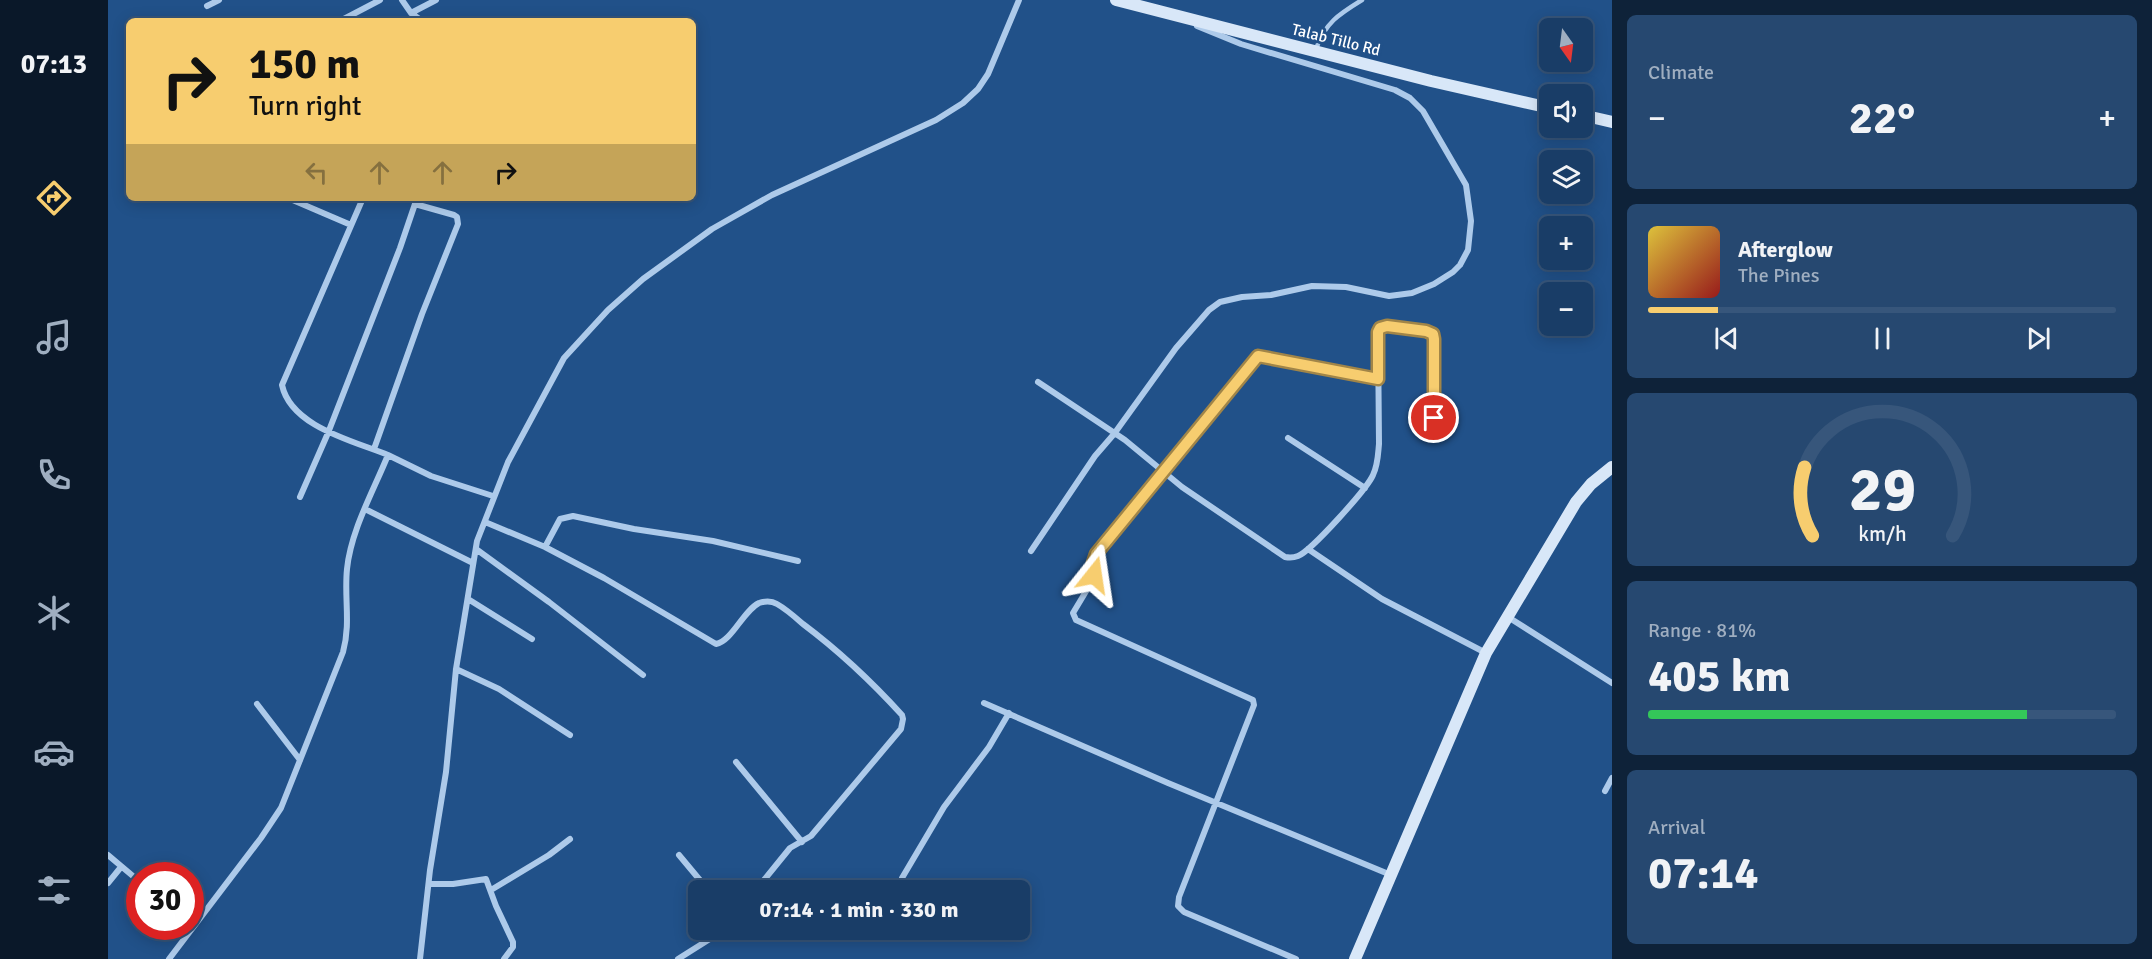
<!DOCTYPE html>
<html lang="en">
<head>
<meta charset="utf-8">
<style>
  :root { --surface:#193d67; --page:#264870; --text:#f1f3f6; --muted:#9faec0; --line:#37567b; --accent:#f7cd6f }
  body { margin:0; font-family:Signika,sans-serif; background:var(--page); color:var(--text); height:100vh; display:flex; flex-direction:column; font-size:22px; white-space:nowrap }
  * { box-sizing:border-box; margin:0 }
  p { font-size:20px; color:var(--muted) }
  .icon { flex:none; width:33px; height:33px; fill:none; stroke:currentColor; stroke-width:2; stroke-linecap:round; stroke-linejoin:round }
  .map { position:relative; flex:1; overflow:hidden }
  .side { display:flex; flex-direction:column; gap:15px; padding:15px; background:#0e2239; width:540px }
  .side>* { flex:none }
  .hud { position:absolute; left:18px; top:18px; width:570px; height:183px; border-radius:9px; box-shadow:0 3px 15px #0003,0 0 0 2px var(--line); background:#f7cd6f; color:#111; overflow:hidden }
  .needle { width:39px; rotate:166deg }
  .tools { position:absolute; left:1431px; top:18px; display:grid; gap:12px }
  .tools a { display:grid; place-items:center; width:54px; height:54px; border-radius:9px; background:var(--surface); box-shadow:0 3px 15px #0003,0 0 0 2px var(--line); font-size:30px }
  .speed { position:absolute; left:18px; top:862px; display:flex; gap:12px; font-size:30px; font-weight:700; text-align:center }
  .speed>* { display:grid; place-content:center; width:78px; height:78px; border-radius:50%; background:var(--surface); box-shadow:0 3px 15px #0003,0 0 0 2px var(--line); line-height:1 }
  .speed .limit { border:9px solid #d22; background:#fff; color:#111 }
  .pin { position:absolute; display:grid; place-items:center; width:51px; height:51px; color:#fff; margin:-26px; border:3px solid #fff; border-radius:50%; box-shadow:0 2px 6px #0007 }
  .me { position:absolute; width:66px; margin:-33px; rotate:15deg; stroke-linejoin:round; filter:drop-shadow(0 0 4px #0008) }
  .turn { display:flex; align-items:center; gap:21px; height:126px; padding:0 24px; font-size:27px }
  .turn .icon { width:78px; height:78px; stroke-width:2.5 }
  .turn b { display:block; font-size:42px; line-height:51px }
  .lanes { display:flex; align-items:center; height:57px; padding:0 24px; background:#0003; justify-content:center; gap:30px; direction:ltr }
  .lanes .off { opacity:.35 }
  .big { font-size:45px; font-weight:700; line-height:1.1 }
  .side .widget { flex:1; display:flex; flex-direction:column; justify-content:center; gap:9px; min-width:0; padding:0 21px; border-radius:9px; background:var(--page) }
  .side .dial { align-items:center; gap:0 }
  .dial svg { height:156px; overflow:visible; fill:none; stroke:var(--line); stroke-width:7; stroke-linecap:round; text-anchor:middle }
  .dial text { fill:var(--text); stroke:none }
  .song { display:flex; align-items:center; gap:18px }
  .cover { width:72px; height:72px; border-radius:9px; background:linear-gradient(135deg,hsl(50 70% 55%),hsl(0 70% 35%)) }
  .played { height:6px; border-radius:3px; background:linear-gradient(90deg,var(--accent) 15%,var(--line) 15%) }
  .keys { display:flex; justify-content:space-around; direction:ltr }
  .heat { display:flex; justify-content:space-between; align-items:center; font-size:33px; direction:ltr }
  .charge { height:9px; border-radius:4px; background:linear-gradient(90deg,#34c759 81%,var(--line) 0) }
  .trip { position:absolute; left:580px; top:880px; width:342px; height:60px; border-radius:9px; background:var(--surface); box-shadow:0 3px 15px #0003,0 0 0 2px var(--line); font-weight:700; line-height:60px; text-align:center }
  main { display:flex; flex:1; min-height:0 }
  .menu { display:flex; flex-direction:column; width:108px; justify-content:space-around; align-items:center; background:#0a1829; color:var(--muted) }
  .menu .icon { width:42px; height:42px }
  .menu .active { color:var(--accent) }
  .menu b { font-size:27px; color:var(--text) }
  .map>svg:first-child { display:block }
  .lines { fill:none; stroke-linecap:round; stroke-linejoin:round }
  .lane { stroke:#adcaea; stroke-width:4.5 }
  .street { stroke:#adcaea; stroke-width:6 }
  .secondary { stroke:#d8e7f8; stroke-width:12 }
  .route-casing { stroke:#a18548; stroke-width:15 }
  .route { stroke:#f7cd6f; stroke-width:10 }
  .labels { text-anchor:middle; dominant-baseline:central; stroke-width:6; stroke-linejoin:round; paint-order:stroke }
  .street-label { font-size:16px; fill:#fff; stroke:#215189 }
</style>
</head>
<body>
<main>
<nav class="menu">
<b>07:13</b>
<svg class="icon active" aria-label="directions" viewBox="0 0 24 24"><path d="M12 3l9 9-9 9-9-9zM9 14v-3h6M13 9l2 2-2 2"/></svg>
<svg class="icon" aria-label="music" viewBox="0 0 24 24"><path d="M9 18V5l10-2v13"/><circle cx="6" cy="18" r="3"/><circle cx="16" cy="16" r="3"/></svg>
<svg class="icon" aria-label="phone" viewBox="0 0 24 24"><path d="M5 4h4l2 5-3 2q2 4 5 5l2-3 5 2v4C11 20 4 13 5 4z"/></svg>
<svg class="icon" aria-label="climate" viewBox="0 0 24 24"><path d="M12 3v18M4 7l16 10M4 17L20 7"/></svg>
<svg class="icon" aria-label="car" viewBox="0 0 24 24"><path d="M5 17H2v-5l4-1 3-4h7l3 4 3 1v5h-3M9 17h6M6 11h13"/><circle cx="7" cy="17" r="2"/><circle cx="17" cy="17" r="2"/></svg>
<svg class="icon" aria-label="filters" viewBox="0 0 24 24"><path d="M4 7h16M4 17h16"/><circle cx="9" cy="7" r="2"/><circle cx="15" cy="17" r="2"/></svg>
</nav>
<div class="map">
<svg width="1504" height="959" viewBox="0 0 1504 959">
  <rect width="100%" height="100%" fill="#215189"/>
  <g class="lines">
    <!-- lane -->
    <path class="lane" d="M1208,49C1217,23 1231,14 1254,0"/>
    <!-- street -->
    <path class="street" d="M294,0L303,13L314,21
      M99,6L111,0
      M303,13L328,0
      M232,21L272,0
      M180,198L243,225
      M930,382L1017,440L1074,487L1177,557C1182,558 1185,558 1190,556C1203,551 1259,489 1265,475C1270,465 1270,454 1271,444L1270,332L1275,327L1318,331L1325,334L1326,418
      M1180,438L1257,488
      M266,449L314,314L350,224L349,217L346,215L307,204
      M280,455L323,476L385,496
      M192,497L220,433L292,248L309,198
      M257,509L365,563
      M377,522L437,547L496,578L608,644C624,641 635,611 651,603C657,601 664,601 669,604C678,609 687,617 695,624C731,651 764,682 794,715L795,719L793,729L703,836L682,848L647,891
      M437,547L452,519L465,516L526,529L605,541L690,561
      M368,549L441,602L535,675
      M1200,549L1274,599L1378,653
      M923,551L987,456L1006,434L1068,348L1101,310L1112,302L1134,297L1163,295L1204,286L1238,287L1281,296L1289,295L1304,293L1326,284L1345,272L1352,265L1360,250L1363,221L1358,185L1315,111L1302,98L1287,90L1133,44L1089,26
      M360,599L424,639
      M1400,617L1504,683
      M348,669L391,689L462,735
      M876,703L1060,783L1283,875
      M149,704L192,760
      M628,762L694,842
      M1497,791L1504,778
      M0,855L32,882
      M571,855L601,891
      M794,878L836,807L881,747L901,713
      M0,883L13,867
      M321,884H345L378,879L388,906L405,942V947L396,959
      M383,890L441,855L462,839
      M61,959L153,838L173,808L235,652C243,623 236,598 239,569C243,530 265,492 280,455C246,441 183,427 174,385L255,198
      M312,959L322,870L338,772L348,669L369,541L400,462L456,358L500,310L535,279L604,229L664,195L828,120L855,103L870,89L880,74L911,0
      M570,959L616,930
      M1188,959L1076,912L1070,906L1071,897L1146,705L1145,700L968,620L965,613L986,578V560L988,554L1147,358L1153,356L1270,379"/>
    <!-- secondary -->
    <path class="secondary" d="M1008,0L1323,81L1442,108
      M1474,115L1504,122
      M1247,959L1378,653L1468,502L1483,484L1504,467"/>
  </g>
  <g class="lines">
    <defs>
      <path id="route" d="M986,575L985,563L988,554L1150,356L1270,379V332L1272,328L1279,326L1318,331L1325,334L1326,339V418"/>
    </defs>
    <!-- route casing -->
    <use href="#route" class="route-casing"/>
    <!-- route -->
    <use href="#route" class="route"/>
  </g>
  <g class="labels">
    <!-- street labels -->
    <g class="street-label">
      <text transform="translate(1228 40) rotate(14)">Talab Tillo Rd</text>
    </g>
  </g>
</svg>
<div class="tools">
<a><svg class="needle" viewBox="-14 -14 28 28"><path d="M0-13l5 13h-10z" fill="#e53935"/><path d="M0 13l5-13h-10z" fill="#9faec0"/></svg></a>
<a><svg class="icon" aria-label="sound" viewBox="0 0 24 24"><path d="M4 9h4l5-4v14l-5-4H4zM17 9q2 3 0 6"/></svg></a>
<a><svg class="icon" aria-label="layers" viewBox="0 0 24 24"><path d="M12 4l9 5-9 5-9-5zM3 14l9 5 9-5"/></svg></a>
<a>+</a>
<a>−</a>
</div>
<div class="speed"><div class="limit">30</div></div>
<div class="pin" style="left:1326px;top:418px;background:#d93025"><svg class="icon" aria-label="arrive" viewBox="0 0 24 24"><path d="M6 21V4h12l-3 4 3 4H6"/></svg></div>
<svg class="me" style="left:986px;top:575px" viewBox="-20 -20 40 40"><path d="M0-17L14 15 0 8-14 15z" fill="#f7cd6f" stroke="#fff" stroke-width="4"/></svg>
<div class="trip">07:14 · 1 min · 330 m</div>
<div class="hud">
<div class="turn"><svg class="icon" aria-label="right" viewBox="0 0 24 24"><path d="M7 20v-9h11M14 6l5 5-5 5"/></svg><div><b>150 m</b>Turn right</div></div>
<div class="lanes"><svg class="icon off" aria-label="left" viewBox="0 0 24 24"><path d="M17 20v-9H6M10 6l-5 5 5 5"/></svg><svg class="icon off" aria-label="ahead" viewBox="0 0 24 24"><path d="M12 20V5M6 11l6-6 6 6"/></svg><svg class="icon off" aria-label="ahead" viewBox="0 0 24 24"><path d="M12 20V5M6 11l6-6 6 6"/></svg><svg class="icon" aria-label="right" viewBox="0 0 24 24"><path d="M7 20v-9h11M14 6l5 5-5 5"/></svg></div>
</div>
</div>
<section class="side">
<div class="widget"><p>Climate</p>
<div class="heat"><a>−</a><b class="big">22°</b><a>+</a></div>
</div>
<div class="widget">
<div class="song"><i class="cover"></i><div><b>Afterglow</b><p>The Pines</p></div></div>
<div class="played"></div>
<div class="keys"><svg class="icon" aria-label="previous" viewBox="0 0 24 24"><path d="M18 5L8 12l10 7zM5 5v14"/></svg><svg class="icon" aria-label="pause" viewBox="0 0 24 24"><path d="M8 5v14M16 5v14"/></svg><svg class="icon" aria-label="next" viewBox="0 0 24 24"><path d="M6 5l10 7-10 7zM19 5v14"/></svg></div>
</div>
<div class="widget dial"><svg viewBox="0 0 100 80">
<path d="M14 69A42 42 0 1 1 86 69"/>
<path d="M14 69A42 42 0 0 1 10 34" stroke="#f7cd6f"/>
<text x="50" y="56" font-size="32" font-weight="700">29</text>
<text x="50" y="72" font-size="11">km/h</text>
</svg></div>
<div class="widget"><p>Range · 81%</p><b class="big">405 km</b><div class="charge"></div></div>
<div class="widget"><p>Arrival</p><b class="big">07:14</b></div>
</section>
</main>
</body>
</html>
